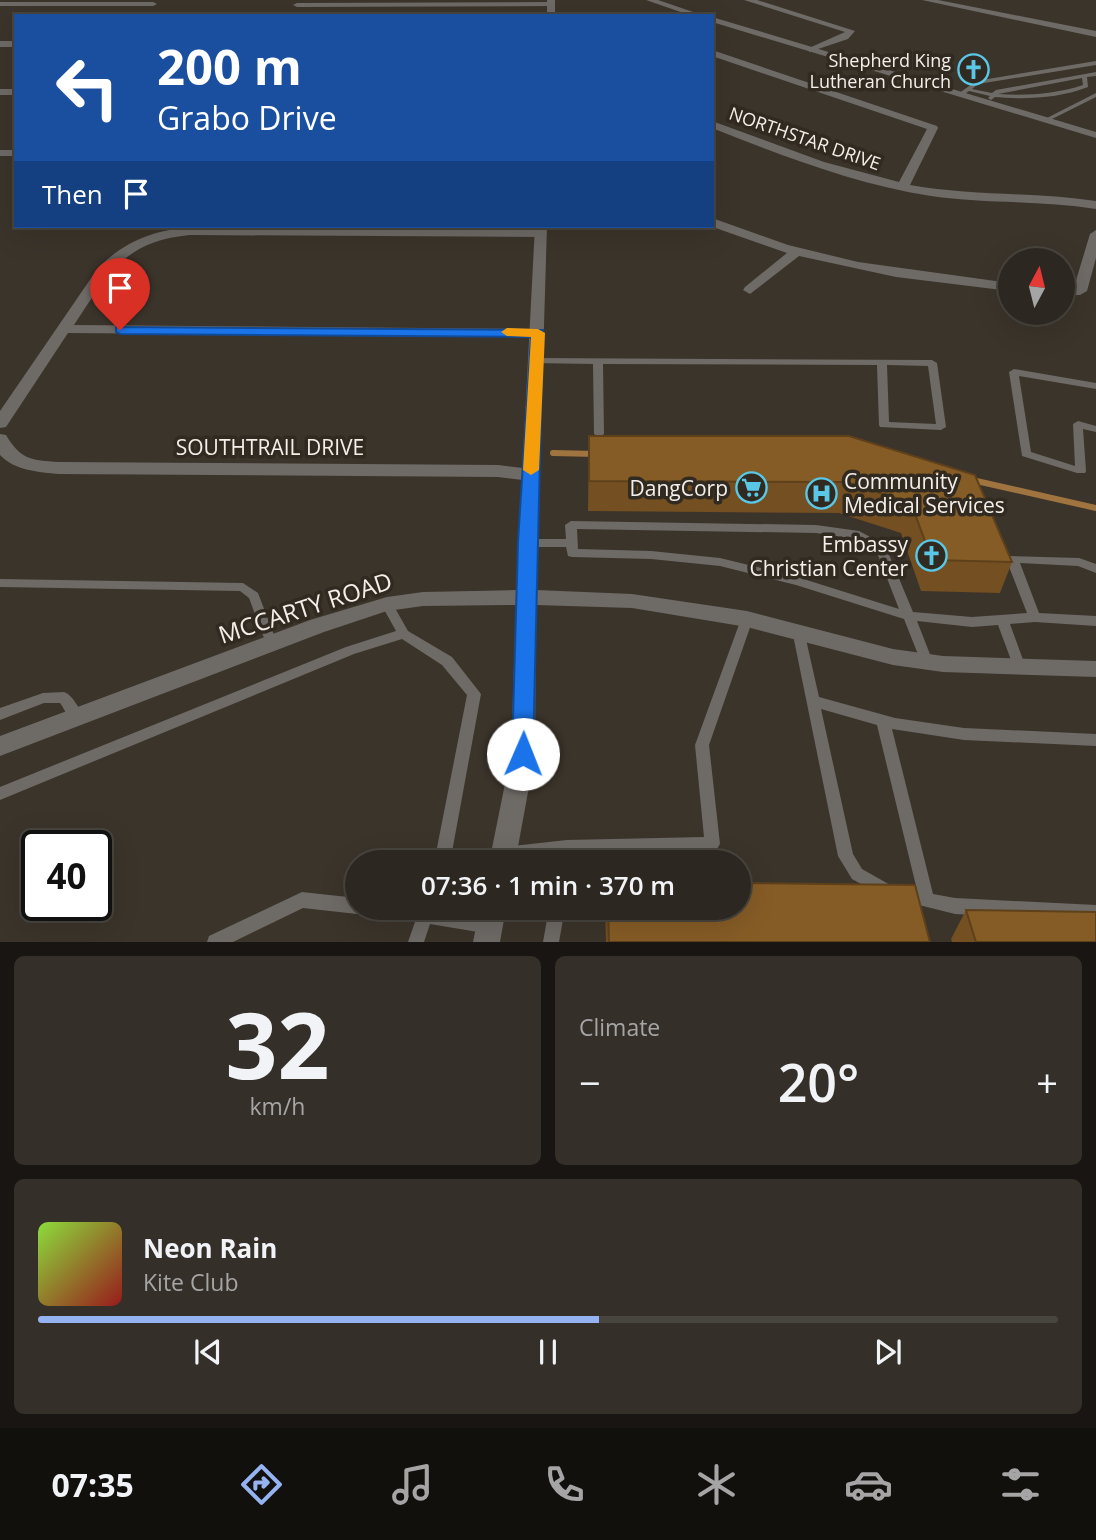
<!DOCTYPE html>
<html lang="en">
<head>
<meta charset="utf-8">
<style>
  :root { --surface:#2c2720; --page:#342f29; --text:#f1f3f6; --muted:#a6a5a5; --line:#48443e; --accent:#95b2f1 }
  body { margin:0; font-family:"Open Sans",sans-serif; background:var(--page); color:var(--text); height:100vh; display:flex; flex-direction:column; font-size:26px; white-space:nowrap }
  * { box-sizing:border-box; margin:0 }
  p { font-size:23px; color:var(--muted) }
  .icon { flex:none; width:38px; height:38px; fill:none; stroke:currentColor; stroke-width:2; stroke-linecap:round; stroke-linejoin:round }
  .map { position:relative; height:942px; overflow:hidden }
  .details { display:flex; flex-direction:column; gap:14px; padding:14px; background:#181512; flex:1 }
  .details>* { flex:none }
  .guide { position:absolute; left:14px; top:14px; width:700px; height:214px; border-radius:0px; box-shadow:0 7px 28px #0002,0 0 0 2px var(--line); background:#1a4fa0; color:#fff; overflow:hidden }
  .needle { width:46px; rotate:7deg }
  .fabs { position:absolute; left:998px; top:248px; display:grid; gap:14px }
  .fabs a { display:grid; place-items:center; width:77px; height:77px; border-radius:50%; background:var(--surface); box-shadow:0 7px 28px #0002,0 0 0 2px var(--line); font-size:35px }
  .speed { position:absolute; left:21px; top:830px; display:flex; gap:14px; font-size:35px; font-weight:700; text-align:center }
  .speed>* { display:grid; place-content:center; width:91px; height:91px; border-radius:50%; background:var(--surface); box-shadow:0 7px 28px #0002,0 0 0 2px var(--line); line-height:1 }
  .speed .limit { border:4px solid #111; border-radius:10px; background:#fff; color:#111 }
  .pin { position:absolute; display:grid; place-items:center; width:60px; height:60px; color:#fff; margin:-72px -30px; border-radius:50% 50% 50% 0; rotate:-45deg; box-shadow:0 0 7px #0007 }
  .pin .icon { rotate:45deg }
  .me { position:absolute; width:77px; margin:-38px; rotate:1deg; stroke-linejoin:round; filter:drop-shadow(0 0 5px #0008) }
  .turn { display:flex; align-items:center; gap:24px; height:147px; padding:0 28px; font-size:32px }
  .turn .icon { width:91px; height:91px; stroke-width:2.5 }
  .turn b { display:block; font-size:49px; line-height:60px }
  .then { display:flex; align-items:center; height:66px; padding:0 28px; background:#0003; gap:14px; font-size:26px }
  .big { font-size:52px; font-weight:600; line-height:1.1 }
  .details .card { flex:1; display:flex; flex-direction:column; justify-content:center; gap:10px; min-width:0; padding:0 24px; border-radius:10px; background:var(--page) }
  .details .dial { align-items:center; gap:0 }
  .dial b { font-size:91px; line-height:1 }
  .song { display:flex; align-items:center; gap:21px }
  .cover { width:84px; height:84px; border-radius:10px; background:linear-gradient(135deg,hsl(90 70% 55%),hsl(0 70% 35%)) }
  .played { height:7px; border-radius:4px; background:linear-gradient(90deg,var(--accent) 55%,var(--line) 55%) }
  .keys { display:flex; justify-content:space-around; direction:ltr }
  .heat { display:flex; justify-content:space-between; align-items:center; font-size:38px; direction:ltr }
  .details .tiles { flex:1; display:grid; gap:14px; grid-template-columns:1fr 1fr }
  .card:last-child { grid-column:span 2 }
  .trip { position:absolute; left:345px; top:850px; width:406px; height:70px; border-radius:35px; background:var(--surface); box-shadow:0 7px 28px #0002,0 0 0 2px var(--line); font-weight:600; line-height:70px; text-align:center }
  .menu { display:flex; height:112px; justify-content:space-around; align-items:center; background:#12100d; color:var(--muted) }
  .menu .icon { width:49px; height:49px }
  .menu .active { color:var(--accent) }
  .menu b { font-size:32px; color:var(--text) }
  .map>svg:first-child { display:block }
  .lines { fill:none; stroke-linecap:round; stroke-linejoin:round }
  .stream { stroke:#9f743f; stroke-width:6 }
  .service { fill:#6e6a66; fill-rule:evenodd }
  .minor { fill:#6e6a66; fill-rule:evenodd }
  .tertiary { fill:#6e6a66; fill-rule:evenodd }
  .wall { fill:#734f21 }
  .building { fill:#865c26; stroke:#5e401b; stroke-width:2 }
  .route { fill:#1a73e8; stroke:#114b97; stroke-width:2 }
  .slow { fill:#f59e0b }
  .labels { text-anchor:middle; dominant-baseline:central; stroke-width:7; stroke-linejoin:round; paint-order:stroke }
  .far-poi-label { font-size:18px; fill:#f4efea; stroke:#312a21; text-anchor:end }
  .far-street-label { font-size:18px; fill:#f4efea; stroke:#312a21 }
  .street-label { font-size:21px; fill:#f4efea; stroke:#312a21 }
  .poi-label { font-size:21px; fill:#f4efea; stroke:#312a21; text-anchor:end }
  .near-street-label { font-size:24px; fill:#f4efea; stroke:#312a21 }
</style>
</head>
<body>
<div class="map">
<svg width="1096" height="942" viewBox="0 0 1096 942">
  <rect width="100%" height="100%" fill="#3b342b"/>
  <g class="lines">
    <!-- stream -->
    <path class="stream" d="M553,453L597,454
      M972,480L1096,508"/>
    <!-- service -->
    <path class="service" d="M1096,61V65L978,84L972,89L992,93L996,90L1096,72V76L1087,77L1088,87C1060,98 1025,100 995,97L991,100L988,98L990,96L969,91L963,95L958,94L976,81ZM1082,78L1083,85C1056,94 1026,96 998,94Z
      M1096,93V97L1048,121L1043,120Z
      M536,358L932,360L937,363L946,427L941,430L880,427L879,425L877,365L603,364L604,434L599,437L594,434L593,364L533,363L531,361L533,359ZM887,365L928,366L936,424L889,422Z
      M1014,369L1096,383V389L1019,376L1031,452L1075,466L1073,424L1078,421L1096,426V432L1083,429L1086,471L1085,473H1077L1022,456L1009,372Z
      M571,521L816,525L859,531L885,545L913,612L972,617L1027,613L1006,559L1008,556L1079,558L1096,564V573L1078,566L1020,563L1039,613L1096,616V626L1035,622L1010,624L1026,668L1025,672L1020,673L1015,672L1014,668L998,625L972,627L917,621L933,662L932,666L927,667L922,666L921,662L904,619L796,585L720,566L651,559L572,557L568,556L566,547H527L523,546L521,543L523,540L527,539H566L565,525ZM577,529L816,533L856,539L876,550L899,609L797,577L720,558L651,551L578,549Z
      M0,579L243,583L258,593L277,643L275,646L271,648L267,646L249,598L240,591L0,587Z
      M387,600L391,601L408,631L452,657L481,694L450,863H434L467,695L442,665L402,639L354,654L0,800V787L346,647L396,631L381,604L383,601Z
      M747,614L751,616L753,619L709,745L720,844L717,849L712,851L574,854L573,863H557L558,855L504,861L499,859L496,854L499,849L504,847L567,840L704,837L695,745L741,619L743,616Z
      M799,630L803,632L805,635L819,697L895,718L964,728L1096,734V746L964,740L892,729L933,894L955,898L1096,905V921L955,914L899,900L897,895L899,890L905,888L917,890L877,725L821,709L853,854L862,869L892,886L894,891L892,896L886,898L852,879L838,856L793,635L795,632Z
      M64,692C73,695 79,709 84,717L82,721C70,725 66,711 60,703H44L0,720V708L43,693Z
      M302,892L357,898V908H364L363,911L357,914L303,908L233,942H207L209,936Z
      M367,908H436L435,910L490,918L496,920L498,926L496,932L490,934L430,924L424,942H408L415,922L375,916L369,913Z
      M549,908H565L559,942H543Z"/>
    <!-- minor -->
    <path class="minor" d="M744,0H757L855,31L848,39L809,52V48L845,32Z
      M922,0H938L1096,31V37Z
      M0,2H153L157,4L153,6H0Z
      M551,2L554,6L297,7L293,5L297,3Z
      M551,13L580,16H547Z
      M0,41H16V47H0Z
      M712,50L937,126L938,128L910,185C972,196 1034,192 1096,201V209C1041,200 986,204 931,196C855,184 783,156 712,128V121L824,162L899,182L927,129L712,56Z
      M0,89H16V95H0Z
      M0,150H16V156H0Z
      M712,218L788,245L858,262L1010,283V291L896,277L799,256L750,294L743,290L745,287L787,253L710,226Z
      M190,227L541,229L547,233L541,237L190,235C124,241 108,274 74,325L538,329L545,333L538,337L68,333L6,427L0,428V411L98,268C125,241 152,231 190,227Z
      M1096,230V258L1087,291L1080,295H1062V287H1074L1090,234Z
      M0,434L6,435C21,460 31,460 59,462L498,465L531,469L540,475L531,481L498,477L59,474C39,472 15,471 0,455Z"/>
    <!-- tertiary -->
    <path class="tertiary" d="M547,0H555V16H547Z
      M646,0H658L705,16H692Z
      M712,17L1096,132V138L712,22Z
      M535,226H547L536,590L632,594L747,611L893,649L943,656L1096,661V677L943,672L893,665L747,627L632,608L536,605L535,754L515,863H489L511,754L516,605L423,606L387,611L324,632L0,756V736L310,620L387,597L423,592L516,590Z
      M480,908H506L500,942H473Z"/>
  </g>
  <!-- wall -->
  <path class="wall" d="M589,436H849L1012,562L1000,593L921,591L901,533L839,513L588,511Z
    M605,908H738L930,942H606Z
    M966,910L1096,942H952L951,939Z"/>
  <!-- building -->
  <path class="building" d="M589,436H849L975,475L1012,562L932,560L911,503L846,482L589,481Z
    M738,883L915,885L930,942H609L608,908H738Z
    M966,910L1096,912V942H976Z"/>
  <!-- route -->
  <path class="route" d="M116,327L543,330L533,754L530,760L523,763L515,760L512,754L518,542L531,337L120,334L116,332Z"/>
  <!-- slow -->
  <path class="slow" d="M538,329L545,333L539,470L531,475L523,470L531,337L507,336L501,332L507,328Z"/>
  <!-- icons -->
  <defs>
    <symbol id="church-ring" viewBox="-11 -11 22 22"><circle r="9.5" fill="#312a21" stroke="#5bc7e7" stroke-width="1.5"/><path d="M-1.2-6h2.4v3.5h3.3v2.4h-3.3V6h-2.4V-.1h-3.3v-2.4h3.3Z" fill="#5bc7e7"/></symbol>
    <symbol id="supermarket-ring" viewBox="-11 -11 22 22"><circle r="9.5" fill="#312a21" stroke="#5bc7e7" stroke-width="1.5"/><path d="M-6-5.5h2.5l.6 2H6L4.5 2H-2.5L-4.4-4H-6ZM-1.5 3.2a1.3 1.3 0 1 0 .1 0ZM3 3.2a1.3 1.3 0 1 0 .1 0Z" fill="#5bc7e7"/></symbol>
    <symbol id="hospital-ring" viewBox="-11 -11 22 22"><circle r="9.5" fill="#312a21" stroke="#5bc7e7" stroke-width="1.5"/><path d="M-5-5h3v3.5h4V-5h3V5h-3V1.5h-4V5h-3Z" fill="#5bc7e7"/></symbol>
  </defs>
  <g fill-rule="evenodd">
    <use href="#church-ring" x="956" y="52" width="35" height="35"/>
    <use href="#supermarket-ring" x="734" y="470" width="35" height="35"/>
    <use href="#hospital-ring" x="804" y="476" width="35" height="35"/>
    <use href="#church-ring" x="914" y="538" width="35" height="35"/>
  </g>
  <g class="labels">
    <!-- far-poi labels -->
    <g class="far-poi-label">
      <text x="951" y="60">Shepherd King<tspan x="951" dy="21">Lutheran Church</tspan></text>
    </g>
    <!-- far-street labels -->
    <g class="far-street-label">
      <text transform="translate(805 138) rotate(19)">NORTHSTAR DRIVE</text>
    </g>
    <!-- street labels -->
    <g class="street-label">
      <text x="270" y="447">SOUTHTRAIL DRIVE</text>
    </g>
    <!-- poi labels -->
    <g class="poi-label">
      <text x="844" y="481" text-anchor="start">Community<tspan x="844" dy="24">Medical Services</tspan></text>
      <text x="728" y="488">DangCorp</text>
      <text x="908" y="544">Embassy<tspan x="908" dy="24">Christian Center</tspan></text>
    </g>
    <!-- near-street labels -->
    <g class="near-street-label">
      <text transform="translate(305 607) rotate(-18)">MCCARTY ROAD</text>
    </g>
  </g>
</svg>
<div class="fabs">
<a><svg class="needle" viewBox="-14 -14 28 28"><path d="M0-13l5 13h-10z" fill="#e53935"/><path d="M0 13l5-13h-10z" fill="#a6a5a5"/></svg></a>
</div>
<div class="speed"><div class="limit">40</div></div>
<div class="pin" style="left:120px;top:330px;background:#d93025"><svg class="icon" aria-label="arrive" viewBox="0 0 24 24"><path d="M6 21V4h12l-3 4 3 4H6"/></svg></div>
<svg class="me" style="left:523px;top:754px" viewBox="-20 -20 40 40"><circle r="19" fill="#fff"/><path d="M0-13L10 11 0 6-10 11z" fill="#1a73e8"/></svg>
<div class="trip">07:36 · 1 min · 370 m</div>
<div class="guide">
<div class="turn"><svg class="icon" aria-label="left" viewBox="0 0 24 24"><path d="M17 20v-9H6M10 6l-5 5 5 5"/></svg><div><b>200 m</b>Grabo Drive</div></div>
<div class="then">Then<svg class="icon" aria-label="arrive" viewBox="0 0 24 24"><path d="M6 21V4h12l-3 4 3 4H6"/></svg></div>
</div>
</div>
<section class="details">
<div class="tiles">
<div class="card dial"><b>32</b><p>km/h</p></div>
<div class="card"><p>Climate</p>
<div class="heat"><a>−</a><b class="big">20°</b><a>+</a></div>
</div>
<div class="card">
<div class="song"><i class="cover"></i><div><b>Neon Rain</b><p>Kite Club</p></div></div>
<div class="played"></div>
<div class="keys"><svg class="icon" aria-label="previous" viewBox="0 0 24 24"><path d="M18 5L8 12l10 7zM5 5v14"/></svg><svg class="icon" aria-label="pause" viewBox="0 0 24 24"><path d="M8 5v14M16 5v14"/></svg><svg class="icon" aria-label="next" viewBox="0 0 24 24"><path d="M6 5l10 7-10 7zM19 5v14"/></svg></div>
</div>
</div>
</section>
<nav class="menu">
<b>07:35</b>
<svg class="icon active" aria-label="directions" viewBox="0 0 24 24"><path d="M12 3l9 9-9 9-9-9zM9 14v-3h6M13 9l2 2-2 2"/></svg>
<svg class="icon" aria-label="music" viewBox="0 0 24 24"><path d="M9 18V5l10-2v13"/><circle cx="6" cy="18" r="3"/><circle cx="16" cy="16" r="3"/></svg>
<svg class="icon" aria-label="phone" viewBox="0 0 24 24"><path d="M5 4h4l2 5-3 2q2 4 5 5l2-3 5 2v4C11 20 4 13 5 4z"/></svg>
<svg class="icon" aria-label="climate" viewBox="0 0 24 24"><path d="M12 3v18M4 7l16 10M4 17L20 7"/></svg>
<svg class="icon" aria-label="car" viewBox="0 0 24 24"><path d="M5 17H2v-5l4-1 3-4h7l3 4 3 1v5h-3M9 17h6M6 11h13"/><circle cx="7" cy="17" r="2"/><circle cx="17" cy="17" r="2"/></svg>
<svg class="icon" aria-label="filters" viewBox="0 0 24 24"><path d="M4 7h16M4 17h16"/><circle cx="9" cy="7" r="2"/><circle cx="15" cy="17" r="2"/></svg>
</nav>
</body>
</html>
